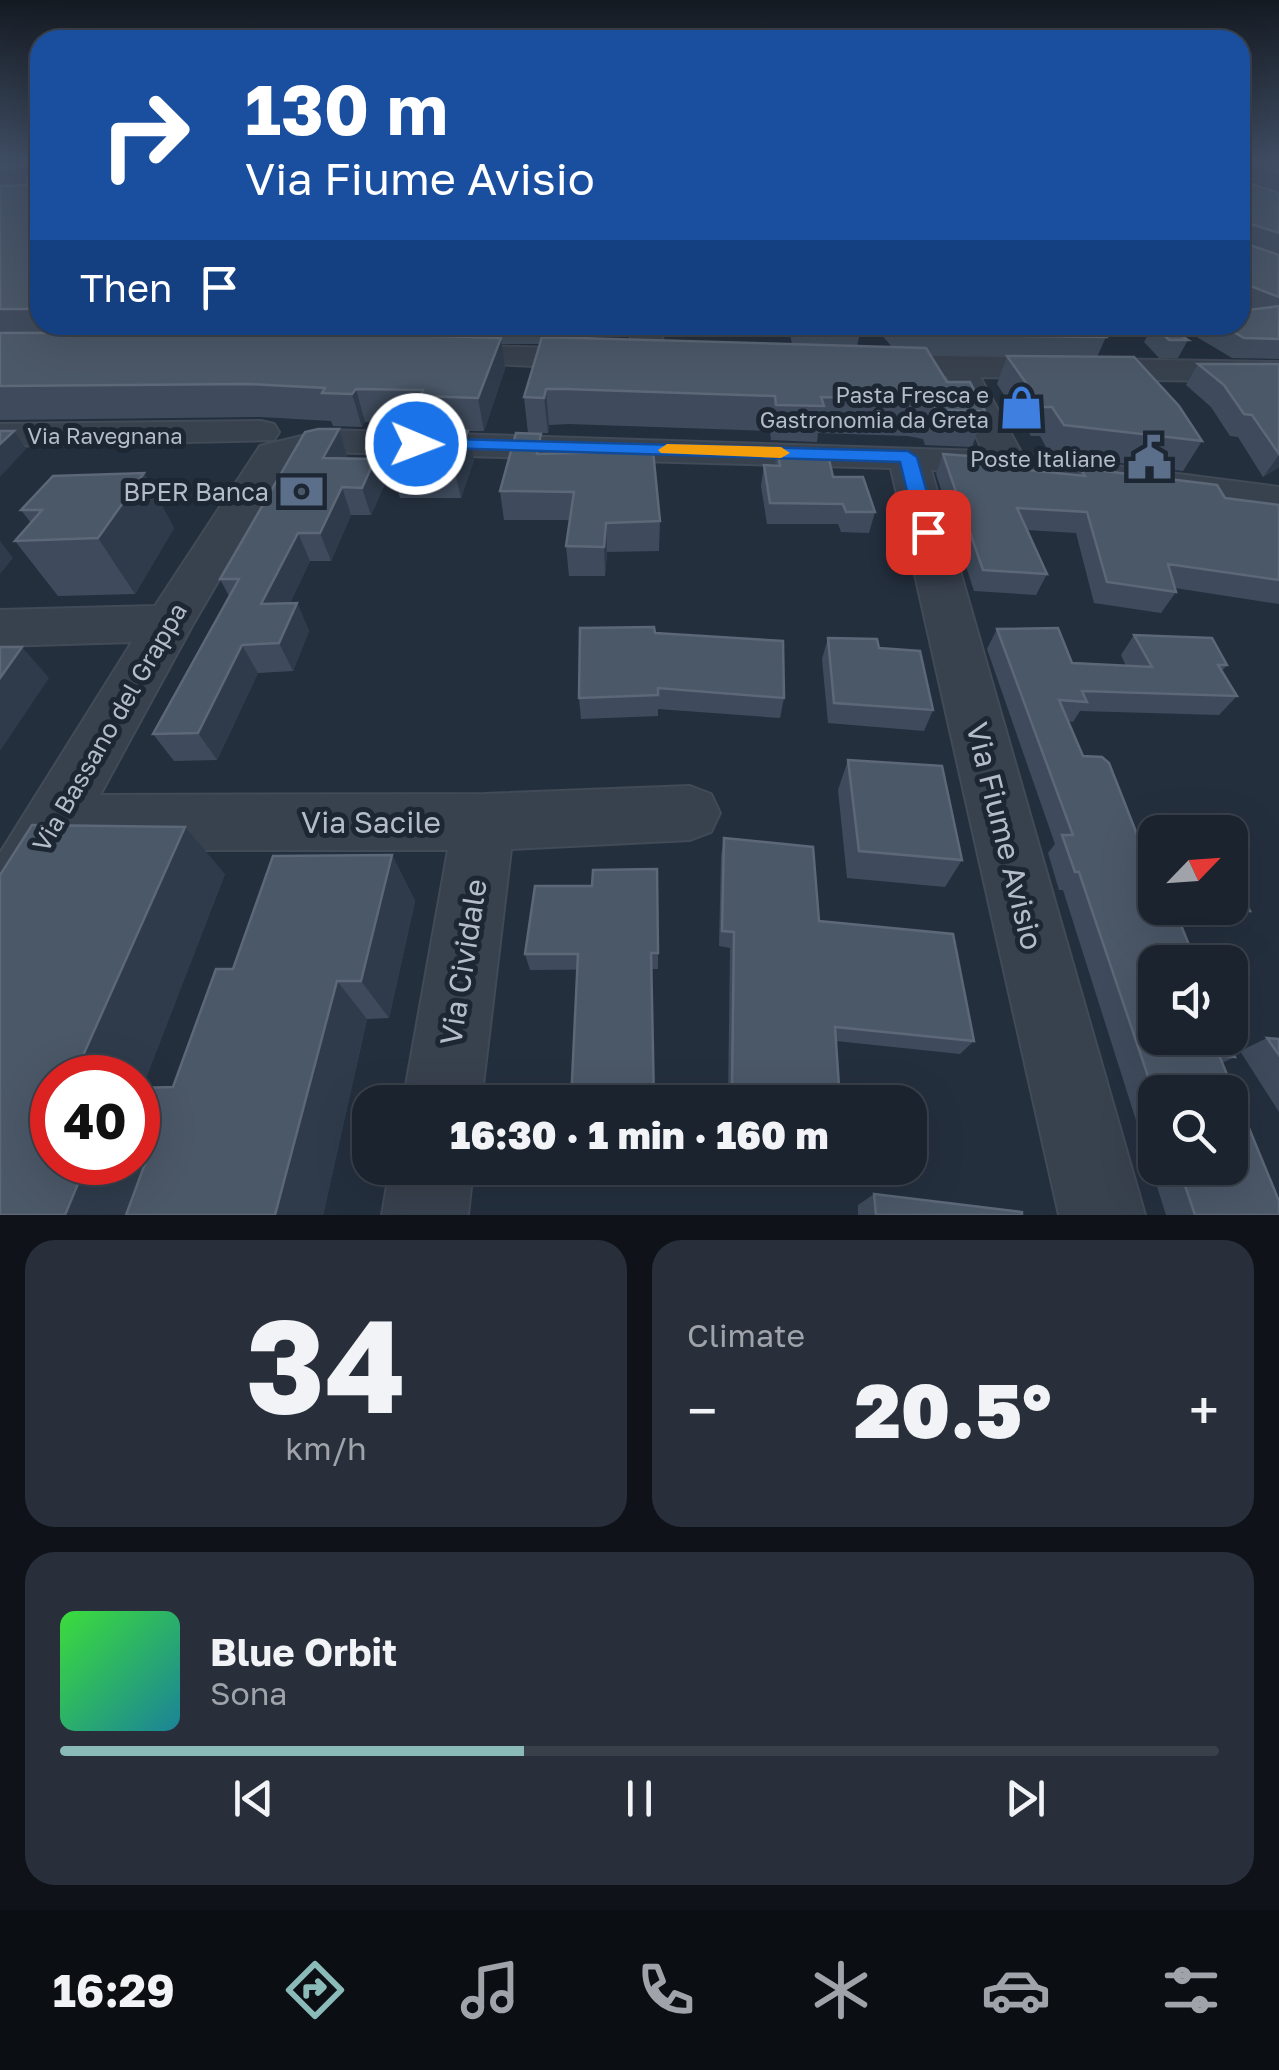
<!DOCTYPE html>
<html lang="en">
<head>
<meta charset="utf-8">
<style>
  :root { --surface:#1b232e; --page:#282f3a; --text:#f1f3f6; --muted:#a0a4aa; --line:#39404a; --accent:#8bbbb9 }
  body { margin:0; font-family:"Golos Text",sans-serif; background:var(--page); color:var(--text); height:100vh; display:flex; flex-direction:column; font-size:38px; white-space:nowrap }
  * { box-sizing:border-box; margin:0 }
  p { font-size:32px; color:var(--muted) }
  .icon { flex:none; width:55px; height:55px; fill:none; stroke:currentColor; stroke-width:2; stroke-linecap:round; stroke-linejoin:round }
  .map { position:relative; height:1215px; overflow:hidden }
  .sheet { display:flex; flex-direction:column; gap:25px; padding:25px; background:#0f1319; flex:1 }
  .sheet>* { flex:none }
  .hud { position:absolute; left:30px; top:30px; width:1220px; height:305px; border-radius:30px; box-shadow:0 10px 40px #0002,0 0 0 2px var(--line); background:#1a4fa0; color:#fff; overflow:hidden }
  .needle { width:65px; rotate:65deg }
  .controls { position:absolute; left:1138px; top:815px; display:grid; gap:20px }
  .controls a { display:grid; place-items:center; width:110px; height:110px; border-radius:20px; background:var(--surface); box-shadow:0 10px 40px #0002,0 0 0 2px var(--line); font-size:50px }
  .speed { position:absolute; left:30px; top:1055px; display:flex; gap:20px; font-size:50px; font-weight:700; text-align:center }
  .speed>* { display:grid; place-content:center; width:130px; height:130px; border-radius:50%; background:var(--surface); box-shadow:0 10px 40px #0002,0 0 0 2px var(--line); line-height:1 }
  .speed .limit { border:15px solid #d22; background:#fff; color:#111 }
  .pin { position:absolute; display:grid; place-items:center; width:85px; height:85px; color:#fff; margin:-42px; border-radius:20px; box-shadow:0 5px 15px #0006 }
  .me { position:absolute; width:110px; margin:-55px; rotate:91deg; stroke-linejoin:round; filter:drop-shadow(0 0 8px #0008) }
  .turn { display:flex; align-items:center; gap:35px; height:210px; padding:0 50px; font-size:45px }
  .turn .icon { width:130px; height:130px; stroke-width:2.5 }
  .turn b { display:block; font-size:70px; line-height:85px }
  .then { display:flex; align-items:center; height:95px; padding:0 50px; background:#0003; gap:20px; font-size:38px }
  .big { font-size:75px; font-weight:800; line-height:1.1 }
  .sheet .widget { flex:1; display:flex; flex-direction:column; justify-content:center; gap:15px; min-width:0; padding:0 35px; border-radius:30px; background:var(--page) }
  .sheet .dial { align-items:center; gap:0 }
  .dial b { font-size:130px; line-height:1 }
  .song { display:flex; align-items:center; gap:30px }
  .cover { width:120px; height:120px; border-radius:15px; background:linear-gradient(135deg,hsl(120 70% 55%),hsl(190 70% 35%)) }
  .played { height:10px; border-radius:5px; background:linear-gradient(90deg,var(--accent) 40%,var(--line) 40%) }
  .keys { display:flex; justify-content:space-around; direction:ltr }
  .heat { display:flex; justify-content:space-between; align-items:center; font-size:55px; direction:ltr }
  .sheet .tiles { flex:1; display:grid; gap:25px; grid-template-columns:1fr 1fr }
  .widget:last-child { grid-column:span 2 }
  .trip { position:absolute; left:352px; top:1085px; width:575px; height:100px; border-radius:30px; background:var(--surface); box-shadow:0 10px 40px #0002,0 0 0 2px var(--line); font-weight:800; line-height:100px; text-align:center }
  .menu { display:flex; height:160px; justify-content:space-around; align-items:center; background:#0b0e12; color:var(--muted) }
  .menu .icon { width:70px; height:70px }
  .menu .current { color:var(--accent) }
  .menu b { font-size:45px; color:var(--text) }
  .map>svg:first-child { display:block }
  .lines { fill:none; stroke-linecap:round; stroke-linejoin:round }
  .minor-casing { stroke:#414a57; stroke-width:4 }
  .minor { fill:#38414e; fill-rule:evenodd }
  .wall { fill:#3f4b5c; fill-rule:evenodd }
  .shaded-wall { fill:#2f3b4b }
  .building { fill:#4b5868; stroke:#5c6777; stroke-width:2.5 }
  .route { fill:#1a73e8; stroke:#114b97; stroke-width:2.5 }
  .slow { fill:#f59e0b }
  .labels { text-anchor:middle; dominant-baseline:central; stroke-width:10; stroke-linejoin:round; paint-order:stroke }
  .far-poi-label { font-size:22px; fill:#b4bcc9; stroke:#1d2633; text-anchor:end }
  .far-street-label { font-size:22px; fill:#b4bcc9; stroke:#1d2633 }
  .poi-label { font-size:25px; fill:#b4bcc9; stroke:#1d2633; text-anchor:end }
  .street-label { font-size:25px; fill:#b4bcc9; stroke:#1d2633 }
  .near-street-label { font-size:30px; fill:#b4bcc9; stroke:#1d2633 }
</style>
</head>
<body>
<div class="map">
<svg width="1279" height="1215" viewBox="0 0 1279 1215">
  <rect width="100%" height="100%" fill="#242f3e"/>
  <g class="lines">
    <defs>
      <path id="minor" d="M256,325H286L267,358H245L240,351Z
        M627,325H657L666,348L656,368H634L629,361L634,348Z
        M438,345L601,349L612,352L617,359L612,366L601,369L427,361L422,354L427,347Z
        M873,355L1279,362V382L980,377L1022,454L1279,487V511L1008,476L931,470L1145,1215H1059L891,468L327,452L288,461L192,626L100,795L484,794L690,786L711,794L720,813L711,832L690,840L511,849L481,1102H403L448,850H113L69,854L24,938L0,947V853L132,642L0,646V610L155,606L260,446L327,430L983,451L947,376L862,372L857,365L862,358Z
        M261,421L274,424L279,432L274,440L0,446V424Z
        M390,1168H473L468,1215H382Z"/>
    </defs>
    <!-- minor casing -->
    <use href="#minor" class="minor-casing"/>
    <!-- minor -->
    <use href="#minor" class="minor"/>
  </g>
  <!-- wall -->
  <path class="wall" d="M0,159H40V325H234L231,332H282L279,325H609V328L578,330V338L792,344L788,325H854L860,333L857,346L892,347L873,325H1096L1106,337L1097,357L1202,441L1183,471L1050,454L1040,436H1031L997,384L1007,356L1065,357L930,355L947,382L985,411L972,447L925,445L923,439L908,436L818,433L817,442L771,440L770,431L569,424L549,425L548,433H528L524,397L540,344H501L505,369L484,431H468L474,460L461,498H400L391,468L427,429L426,423L365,422L362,427L333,426L331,421L261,417L0,420Z
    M1240,159H1279V192L1247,179V182L1279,193V254L1247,243L1279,255V359L1232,358L1195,336L1201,325H1240L1251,310L1240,306Z
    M1153,325L1188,340L1178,358H1159L1144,342Z
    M1198,364H1279V467L1263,477L1238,437L1230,436L1211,407L1186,385Z
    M339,429L347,456L346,459H375L384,486L371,515H351L331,561H310L290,603H297L309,631L293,671L258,673L217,760L174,761L153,734L229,596L220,579Z
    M777,448L833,477L875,512L869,533L841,532L838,524H767L761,486L764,465L775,466Z
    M543,454L660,521L659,551L607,552L605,576H569L566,546L570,520H504L500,491Z
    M943,454L997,462L1010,468L1077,475L1080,468L1225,498L1279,505V604L1175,588L1176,592L1161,613L1094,603L1076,533L1027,530L1047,574L1036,595L974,591L936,474Z
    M144,473L174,528L135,594L58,596L15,541L31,523L21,510Z
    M997,629L1072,663L1126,666L1121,655L1134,635L1227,665L1222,671L1237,696L1219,715L1080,711L1073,722L1068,721L1083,756L1155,908H1230L1250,911L1227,927L1180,923L1235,1057L1222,1063L1279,1215H1166L1063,890H1059L1048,853L1055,844L987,649ZM1155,1092L1230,1168H1155Z
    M655,633L784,698L780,718L658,709V716L581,719L579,698Z
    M828,638L933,710L924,731L828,723L822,659Z
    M848,760L962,860L945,887L847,878L838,790Z
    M724,838L819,921L974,1041L960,1054L836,1041L839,1102H755L728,1099L730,948L719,946L721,856Z
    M392,855L415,901L389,1018L367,1019L323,1215H0L225,874L142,1088L173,1087L233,969ZM138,1078V1162H52Z
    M592,886L658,953V969L530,970L525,954Z
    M1267,1038L1279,1039V1112L1240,1051Z
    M874,1194L1022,1215H858V1205Z"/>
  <!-- shaded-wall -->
  <path class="shaded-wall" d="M222,325H234L227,339Z
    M501,338L505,369L484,431L478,398Z
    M356,389L365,422L362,427L352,394Z
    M546,389L549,425L548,433L544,398Z
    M339,429L347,456L332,486L323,458Z
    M14,431L26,449L0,477V444Z
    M468,431L474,460L461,498L454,468Z
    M541,434L544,462L537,454Z
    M1279,455V467L1263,477Z
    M375,459L384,486L371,515L362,488Z
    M144,473L174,528L135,594L98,538Z
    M342,487L351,515L331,561L320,533Z
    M606,523L607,552L605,576L604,547Z
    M298,533L310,561L276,632L261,604Z
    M0,541L13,558L0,574Z
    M297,603L309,631L293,671L279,643Z
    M242,645L258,673L217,760L198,733Z
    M22,647L49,678L0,751V678Z
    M185,827L225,874L138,1099V1078H73Z
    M392,855L415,901L389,1018L361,981Z
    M337,981L367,1019L323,1215H275Z
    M87,1162H130L155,1172L139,1215H65Z"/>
  <!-- building -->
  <path class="building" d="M0,159H40V309H0V186L27,185L30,167L0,168Z
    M1240,159H1279V173L1249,162L1244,166L1247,182L1279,193V233L1251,224L1246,227L1247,244L1279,255V297L1240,282Z
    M1279,306V339L1244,338L1222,325H1240V311Z
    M795,325H854L860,333L797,331Z
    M896,325H1096L1106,337L904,334Z
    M1154,325H1165L1188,340H1169Z
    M310,332L501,338L478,398L420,396L423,390L356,389L352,394L322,393L325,388L248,384L0,386V333Z
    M542,337L926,348L947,382H970L985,411L936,410L934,403L919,400L821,397L824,406L776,405L775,396L566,389H546L544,398L524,397Z
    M1007,356L1134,357L1179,406L1202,441L1064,425L1052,407H1043Z
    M1198,364H1279V454L1252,415L1244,414L1224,385Z
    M318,429H339L323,458L375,459L362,488L342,487L320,533H298L261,604L297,603L279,643L242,645L198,733L153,734L239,579H220L305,432Z
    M408,429L468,431L454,468H391Z
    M0,431H14L0,444Z
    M516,433L541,434L537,454L653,451L660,521L606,523L604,547L566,546L574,492L500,491Z
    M777,448L827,450L833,477H863L875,512H846L843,504L770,503L764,465L780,466Z
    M943,454L995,458L997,462H1008L1010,468L1085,476L1080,468L1217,485L1225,498L1279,505V580L1168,564L1176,592L1107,582L1087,512L1017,508L1047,574L983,570Z
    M144,473L98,538L15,541L42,510H21L53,476Z
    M654,627L655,633L783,641L784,698L658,688V695L579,698L580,628Z
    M1058,628L1072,663L1152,667L1134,635L1212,638L1227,665H1218L1237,696L1082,691L1087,702L1059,700L1083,756L1102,757L1109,763L1151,870H1155V908H1174L1196,962H1155V1038H1227L1235,1057L1219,1055L1279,1201V1215H1195L1179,1168H1230V1092H1155V1097L1079,872H1075L1062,835H1073L997,629Z
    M828,638L877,639L879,648L920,651L933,710L834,703Z
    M0,647H22L0,678Z
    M848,760L942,766L962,860L859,851Z
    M32,825L185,827L73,1078H52V1162H87L65,1215H0V875Z
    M724,838L813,847L819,921L953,934L974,1041L835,1027L840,1101L732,1088L734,932L722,931Z
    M392,855L361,981H337L275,1215H126L153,1142L138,1144V1088L173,1087L216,969H233L273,856Z
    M657,869L658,953H651L654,1102H571L578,954H525L535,886H592L593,870Z
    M1230,875L1233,876L1250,911L1214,908H1230Z
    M1267,1038L1279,1039V1055Z
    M874,1194L1022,1212V1215H876Z"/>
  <!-- sky -->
  <linearGradient id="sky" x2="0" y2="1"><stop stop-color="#141a22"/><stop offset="0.48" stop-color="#3f4d63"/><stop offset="1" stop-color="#3f4d63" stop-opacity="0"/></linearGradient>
  <rect width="1279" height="329" fill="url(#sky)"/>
  <!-- route -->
  <path class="route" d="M416,438L908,451L917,457L938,532L928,539L917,532L900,462L410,447V440Z"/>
  <!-- slow -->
  <path class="slow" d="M667,444L781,447L790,453L781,458L661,453L658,450Z"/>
  <!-- icons -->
  <defs>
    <symbol id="shop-bare" viewBox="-9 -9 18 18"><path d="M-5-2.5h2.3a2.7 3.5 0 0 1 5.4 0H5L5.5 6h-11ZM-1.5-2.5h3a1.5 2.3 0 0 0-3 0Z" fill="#3f7fe0" stroke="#1d2633" stroke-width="2.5" paint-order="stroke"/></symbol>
    <symbol id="civic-bare" viewBox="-9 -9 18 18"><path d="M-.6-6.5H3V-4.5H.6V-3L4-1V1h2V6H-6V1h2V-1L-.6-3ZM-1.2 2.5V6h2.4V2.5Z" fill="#5c6f8a" stroke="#1d2633" stroke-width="2.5" paint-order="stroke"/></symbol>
    <symbol id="bank-bare" viewBox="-9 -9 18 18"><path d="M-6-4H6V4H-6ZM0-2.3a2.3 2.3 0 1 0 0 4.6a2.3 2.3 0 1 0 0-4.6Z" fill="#5c6f8a" stroke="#1d2633" stroke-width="2.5" paint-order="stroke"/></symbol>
  </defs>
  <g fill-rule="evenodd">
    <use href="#shop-bare" x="990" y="376" width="63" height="63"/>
    <use href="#civic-bare" x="1118" y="426" width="63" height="63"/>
    <use href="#bank-bare" x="270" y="460" width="63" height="63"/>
  </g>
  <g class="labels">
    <!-- far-poi labels -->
    <g class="far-poi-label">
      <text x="989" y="394">Pasta Fresca e<tspan x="989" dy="25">Gastronomia da Greta</tspan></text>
      <text x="1116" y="458">Poste Italiane</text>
    </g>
    <!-- far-street labels -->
    <g class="far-street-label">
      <text x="105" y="435">Via Ravegnana</text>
    </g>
    <!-- poi labels -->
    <g class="poi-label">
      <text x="269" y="491">BPER Banca</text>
    </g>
    <!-- street labels -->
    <g class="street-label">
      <text transform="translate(109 727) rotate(-60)">Via Bassano del Grappa</text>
    </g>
    <!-- near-street labels -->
    <g class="near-street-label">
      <text x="371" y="822">Via Sacile</text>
      <text transform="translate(1005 836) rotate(76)">Via Fiume Avisio</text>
      <text transform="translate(463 962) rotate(-81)">Via Cividale</text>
    </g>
  </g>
</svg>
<div class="controls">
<a><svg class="needle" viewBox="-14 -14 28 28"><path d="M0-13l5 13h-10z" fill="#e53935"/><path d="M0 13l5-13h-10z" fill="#a0a4aa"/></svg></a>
<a><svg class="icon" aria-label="sound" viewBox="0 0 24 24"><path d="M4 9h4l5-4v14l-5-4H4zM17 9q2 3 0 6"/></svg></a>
<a><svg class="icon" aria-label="search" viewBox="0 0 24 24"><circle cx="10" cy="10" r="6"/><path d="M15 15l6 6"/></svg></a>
</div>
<div class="speed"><div class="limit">40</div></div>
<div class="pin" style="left:928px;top:532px;background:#d93025"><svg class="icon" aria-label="arrive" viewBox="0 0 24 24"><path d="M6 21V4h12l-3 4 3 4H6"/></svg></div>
<svg class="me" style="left:416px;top:444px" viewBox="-20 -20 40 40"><circle r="17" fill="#1a73e8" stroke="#fff" stroke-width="3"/><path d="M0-11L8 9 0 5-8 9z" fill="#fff"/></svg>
<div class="trip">16:30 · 1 min · 160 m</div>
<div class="hud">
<div class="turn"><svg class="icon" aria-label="right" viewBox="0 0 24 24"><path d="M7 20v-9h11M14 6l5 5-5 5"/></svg><div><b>130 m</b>Via Fiume Avisio</div></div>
<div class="then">Then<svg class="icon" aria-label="arrive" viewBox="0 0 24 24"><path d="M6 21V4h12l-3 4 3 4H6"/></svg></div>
</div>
</div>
<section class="sheet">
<div class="tiles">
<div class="widget dial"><b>34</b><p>km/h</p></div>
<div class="widget"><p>Climate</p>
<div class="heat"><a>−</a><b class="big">20.5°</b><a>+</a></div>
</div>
<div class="widget">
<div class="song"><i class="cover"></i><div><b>Blue Orbit</b><p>Sona</p></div></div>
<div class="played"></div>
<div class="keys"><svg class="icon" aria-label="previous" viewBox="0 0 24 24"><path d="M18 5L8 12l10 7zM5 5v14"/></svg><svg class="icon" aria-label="pause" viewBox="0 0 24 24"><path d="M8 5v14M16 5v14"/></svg><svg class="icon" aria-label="next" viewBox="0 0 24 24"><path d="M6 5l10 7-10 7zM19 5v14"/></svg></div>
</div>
</div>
</section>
<nav class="menu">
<b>16:29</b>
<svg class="icon current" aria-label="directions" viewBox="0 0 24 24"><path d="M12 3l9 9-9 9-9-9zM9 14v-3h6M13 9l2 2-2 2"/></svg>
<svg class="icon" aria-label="music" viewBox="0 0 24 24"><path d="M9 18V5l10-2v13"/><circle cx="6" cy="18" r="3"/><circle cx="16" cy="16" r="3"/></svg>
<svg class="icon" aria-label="phone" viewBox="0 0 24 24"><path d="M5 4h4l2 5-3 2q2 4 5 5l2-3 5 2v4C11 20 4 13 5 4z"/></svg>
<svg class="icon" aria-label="climate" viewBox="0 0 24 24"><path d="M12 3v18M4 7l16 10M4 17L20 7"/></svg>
<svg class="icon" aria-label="car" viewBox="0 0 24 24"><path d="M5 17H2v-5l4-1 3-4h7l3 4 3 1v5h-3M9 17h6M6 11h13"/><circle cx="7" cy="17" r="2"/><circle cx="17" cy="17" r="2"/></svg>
<svg class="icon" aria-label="filters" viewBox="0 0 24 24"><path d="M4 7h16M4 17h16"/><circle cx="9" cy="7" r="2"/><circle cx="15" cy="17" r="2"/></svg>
</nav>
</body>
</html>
